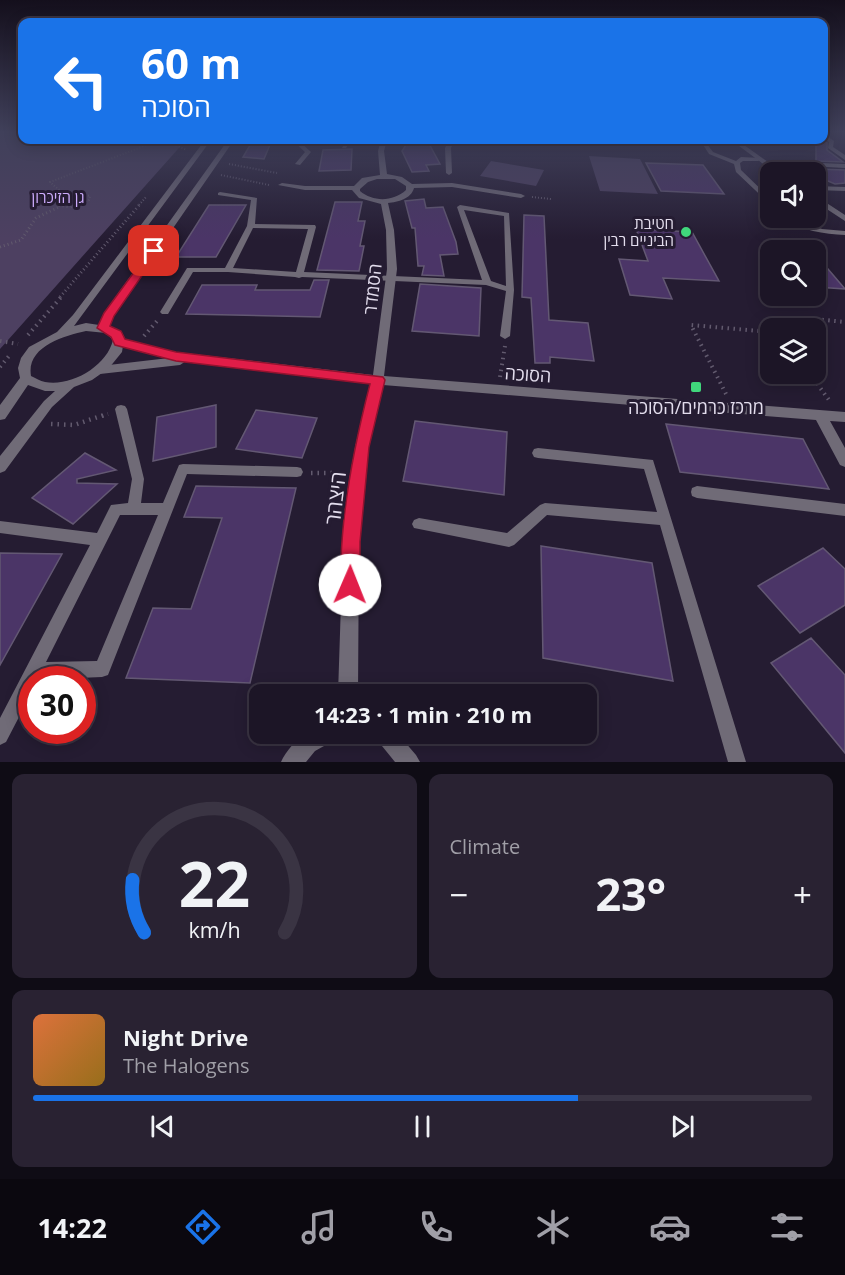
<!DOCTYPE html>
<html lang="en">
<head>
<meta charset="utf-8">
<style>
  :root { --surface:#1c1526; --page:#292232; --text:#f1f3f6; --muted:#a09fa7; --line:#3a3443; --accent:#1a73e8 }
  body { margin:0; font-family:"Open Sans",Heebo,sans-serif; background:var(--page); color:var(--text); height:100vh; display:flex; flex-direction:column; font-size:22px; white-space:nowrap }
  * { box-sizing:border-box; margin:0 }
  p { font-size:20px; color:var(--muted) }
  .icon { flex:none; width:33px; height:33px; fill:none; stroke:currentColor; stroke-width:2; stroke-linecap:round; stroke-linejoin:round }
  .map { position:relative; height:762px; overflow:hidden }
  .details { display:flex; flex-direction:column; gap:12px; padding:12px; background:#0f0c15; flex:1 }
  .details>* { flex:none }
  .hud { position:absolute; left:18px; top:18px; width:810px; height:126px; border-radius:12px; box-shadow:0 3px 15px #0003,0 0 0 2px var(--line); background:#1a73e8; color:#fff; overflow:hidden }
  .buttons { position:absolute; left:760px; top:162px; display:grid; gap:12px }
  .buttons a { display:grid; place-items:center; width:66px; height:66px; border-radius:12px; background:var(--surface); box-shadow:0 3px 15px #0003,0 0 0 2px var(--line); font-size:30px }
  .speed { position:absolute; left:18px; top:666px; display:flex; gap:12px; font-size:30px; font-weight:700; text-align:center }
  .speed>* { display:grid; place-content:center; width:78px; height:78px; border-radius:50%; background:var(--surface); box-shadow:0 3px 15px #0003,0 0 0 2px var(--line); line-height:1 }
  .speed .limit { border:9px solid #d22; background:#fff; color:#111 }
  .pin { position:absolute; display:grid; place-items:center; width:51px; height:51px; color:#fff; margin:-26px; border-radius:12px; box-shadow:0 3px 9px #0006 }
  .me { position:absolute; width:66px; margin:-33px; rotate:1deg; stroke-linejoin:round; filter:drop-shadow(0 0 4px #0008) }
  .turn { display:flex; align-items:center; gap:21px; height:126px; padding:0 24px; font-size:27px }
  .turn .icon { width:78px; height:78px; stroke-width:2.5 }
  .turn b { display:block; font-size:42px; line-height:51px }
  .big { font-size:45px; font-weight:700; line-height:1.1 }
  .details .tile { flex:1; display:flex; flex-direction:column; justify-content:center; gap:9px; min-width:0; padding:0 21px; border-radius:12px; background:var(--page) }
  .details .dial { align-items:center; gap:0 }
  .dial svg { height:156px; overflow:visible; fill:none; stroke:var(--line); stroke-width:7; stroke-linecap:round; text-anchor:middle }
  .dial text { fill:var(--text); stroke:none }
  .song { display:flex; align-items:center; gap:18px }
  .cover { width:72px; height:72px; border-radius:9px; background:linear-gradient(135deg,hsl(20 70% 55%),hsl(40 70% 35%)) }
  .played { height:6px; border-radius:3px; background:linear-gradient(90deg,var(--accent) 70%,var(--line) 70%) }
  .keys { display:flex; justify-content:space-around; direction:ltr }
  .heat { display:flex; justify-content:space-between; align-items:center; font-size:33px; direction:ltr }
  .details .tiles { flex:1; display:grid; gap:12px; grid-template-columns:1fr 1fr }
  .tile:last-child { grid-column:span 2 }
  .trip { position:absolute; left:249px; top:684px; width:348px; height:60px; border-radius:12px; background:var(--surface); box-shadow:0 3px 15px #0003,0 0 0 2px var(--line); font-weight:700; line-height:60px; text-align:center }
  .tab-bar { display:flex; height:96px; justify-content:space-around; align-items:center; background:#0b080f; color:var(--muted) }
  .tab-bar .icon { width:42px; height:42px }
  .tab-bar .current { color:var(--accent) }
  .tab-bar b { font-size:27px; color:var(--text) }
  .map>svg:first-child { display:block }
  .green { fill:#4d4061 }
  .building { fill:#4b3567; stroke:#635873; stroke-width:1.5 }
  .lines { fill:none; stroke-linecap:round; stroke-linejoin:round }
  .path-far3 { stroke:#625a6e; stroke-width:2; stroke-dasharray:1 2; stroke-linecap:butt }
  .path-far2 { stroke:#625a6e; stroke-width:3; stroke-dasharray:1 3; stroke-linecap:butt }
  .path-far1 { stroke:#625a6e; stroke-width:4; stroke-dasharray:1.5 4.5; stroke-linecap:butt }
  .path { stroke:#625a6e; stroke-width:4.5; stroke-dasharray:1.5 5; stroke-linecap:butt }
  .service { fill:#706b77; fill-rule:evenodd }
  .minor { fill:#706b77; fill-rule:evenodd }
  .tertiary { fill:#706b77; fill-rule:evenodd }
  .route { fill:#e11d48; stroke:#92132f; stroke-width:1.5 }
  .poi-dot { fill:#40d77c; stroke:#251c32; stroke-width:2 }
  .labels { text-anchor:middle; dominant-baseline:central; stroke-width:6; stroke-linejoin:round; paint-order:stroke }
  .far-park-label { font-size:15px; fill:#cdacfc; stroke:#251c32 }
  .far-poi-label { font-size:15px; fill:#e3dded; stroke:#251c32; text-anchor:end }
  .street-label { font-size:18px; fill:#e3dded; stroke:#251c32 }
  .poi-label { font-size:18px; fill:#e3dded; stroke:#251c32 }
  .near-street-label { font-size:21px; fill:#e3dded; stroke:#251c32 }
</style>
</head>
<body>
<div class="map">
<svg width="845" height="762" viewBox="0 0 845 762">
  <rect width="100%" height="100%" fill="#251c32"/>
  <!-- green -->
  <path class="green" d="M0,132H22V140H186L0,349Z
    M589,156L640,159L658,194L600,191Z
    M491,161L544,170L536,186L480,176Z"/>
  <!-- building -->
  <path class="building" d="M253,140H272L264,159L243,157Z
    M409,140H427L440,164L426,165L429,171L412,172L402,151Z
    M816,140H822L827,143V150L843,162L816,161Z
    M352,149L351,170L319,171L323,150Z
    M646,163L703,165L724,194L661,191Z
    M816,169L845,170V183L835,184L816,176Z
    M424,199L426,208L443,207L456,242L458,254L440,255L444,276L422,275L424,266H418L415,228H412L405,201Z
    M335,202H362L358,221H365L360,246H364L359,271L317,270Z
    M209,205H246L216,257H176Z
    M524,215L544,216L549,320L588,323L594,361L550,357V363H535L531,298L522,297Z
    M636,229L692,232L719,281L663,278L672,299L630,295L619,259L648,261Z
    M816,255L845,289L816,287Z
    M314,280H329L320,317L186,314L202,285H257L255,290H310Z
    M420,284L481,288L479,336L412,331Z
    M216,405V447L153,461L157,417Z
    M256,410L317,418L302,458L236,449Z
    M415,421L507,432L504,495L403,481Z
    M666,424L803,439L829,489L680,472Z
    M85,453L116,470L77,479V483L117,484L73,524L32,498Z
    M196,486L296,488L250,683L126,678L153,608L191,609L222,518L184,517Z
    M541,546L652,563L673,681L543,658Z
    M823,548L845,569V605L800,633L758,586Z
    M0,553L62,554L0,665Z
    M811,638L845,675V753L771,663Z"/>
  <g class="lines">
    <!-- path-far3 -->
    <path class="path-far3" d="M49,140L60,145L75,140
      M162,140L187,150
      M229,164L277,173
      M221,175L269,185
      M66,196L50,182L160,140
      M532,197L551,199
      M57,205L61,198L80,193L90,196L89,200L76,205
      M139,205L146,197"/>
    <!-- path-far2 -->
    <path class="path-far2" d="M58,203L57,205L70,207L80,203
      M0,247L21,240L36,218L59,207
      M155,270H175
      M60,297L141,203"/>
    <!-- path-far1 -->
    <path class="path-far1" d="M28,335L62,296
      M144,336L157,321
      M816,336H825L815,319L845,322
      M0,341L18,344
      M0,367L9,356
      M810,374L829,400
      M500,377L505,346
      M726,394L691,325L771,332
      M102,416L108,414"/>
    <!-- path -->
    <path class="path" d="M51,424L74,425L107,414
      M311,473H343"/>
    <!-- service -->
    <path class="service" d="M824,134L834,141L833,147L845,155V160L828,148L829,142L824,138Z
      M292,140H298L311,152L300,165L295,164L305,152Z
      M346,140H351L346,148H342Z
      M449,140H454L451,148L452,173L449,175L446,173L445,148Z
      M700,140H704L713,152L736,161L741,157L760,158V160L758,161H743L740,163L741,170L771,199V205L736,172L734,164L709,154Z
      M795,162L845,164V168L793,165V163Z
      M220,192L257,198L255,224L315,225L316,227L304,272L482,280L457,207L460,205L509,213L514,290L510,336L505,339L500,336L506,291L486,285L302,277L299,278L295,277L228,272H193L168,314H162L160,312L187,268H225L247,226L251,200L218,195V193ZM464,210L504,216L506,286L491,281ZM253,228L308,229L296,272L233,268Z
      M784,218H792L822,229L845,231V235C824,234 801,231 784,218Z
      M121,405L125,406L127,409L144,479L141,503H163L179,465L183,464L297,467L301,468L303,472L301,476L297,477L187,474L108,675L102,677L32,680V692L6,742L0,745V718L90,545L0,533V521L97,533L111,505L128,503L132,479L115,409L117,406ZM120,515H158L97,661L46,662Z
      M538,448L653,460L746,762H728L660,525L547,515L514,545L509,547L414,528L412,524L414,520L419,518L507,533L540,505L545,503L657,512L644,469L538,458L534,457L532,453L534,449Z
      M697,486L845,504V516L697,498L692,496L691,492L692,488Z"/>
    <!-- minor -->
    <path class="minor" d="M381,140H387L384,151L387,174L402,177L412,184L452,183L521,194L525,196L521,198L452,187L414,188C411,199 398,202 388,203L394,230L397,269L384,376L845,412V422L830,421L845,448V467L840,465L816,420L383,385L369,447L359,542L358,694H338L343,542L355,447L371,384L186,361L180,365L100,374L94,370L100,366L169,358L116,345L114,342L116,339L120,338L176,352L373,375L387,269L386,230L381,204L359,198L352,190H305L278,185L282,183L305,186H354L362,178L380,175L378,151ZM377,179H395L406,186V190C393,202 373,202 360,191V189L368,182Z
      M731,140H737L782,172H774Z
      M816,186L845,187V191L816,190Z
      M816,196L845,215V221L816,202Z
      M307,734H336L333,741L315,751L306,762H281C286,751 296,739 307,734Z
      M368,734H398L416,755L420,762H395L382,746L371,741Z"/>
    <!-- tertiary -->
    <path class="tertiary" d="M205,140H211L74,326L86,323L99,325L104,313L228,140H234L113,315L109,326L113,328L124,339L122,352L109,368L92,380L74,387L52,407L5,471L0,473V456L44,401L55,391H45L28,385L5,419L0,420V405L20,378L18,368L21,358L29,347L57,332L73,315ZM86,331L106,333L113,340C107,366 71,387 45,382C40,381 36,378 31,376C26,347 63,336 86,331Z"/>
  </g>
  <!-- sky -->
  <linearGradient id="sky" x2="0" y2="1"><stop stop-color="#140f1c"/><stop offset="0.55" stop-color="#40405a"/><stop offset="1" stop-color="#40405a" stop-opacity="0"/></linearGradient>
  <rect width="845" height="239" fill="url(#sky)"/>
  <!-- route -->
  <path class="route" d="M154,248L159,251L114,316L110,326L121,331L125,339L176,352L383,377L385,380L369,447L360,542V585L357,592L350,595L343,592C339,582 341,571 341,560C343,500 355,442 370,384L176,361L115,345L111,337L97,328L104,313L151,249Z"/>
  <!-- markers -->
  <g class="poi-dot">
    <circle cx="686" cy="232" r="6"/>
    <rect x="690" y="381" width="12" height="12" rx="3"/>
  </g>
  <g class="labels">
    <!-- far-park labels -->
    <g class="far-park-label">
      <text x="58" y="197">גן הזיכרון</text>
    </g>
    <!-- far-poi labels -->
    <g class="far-poi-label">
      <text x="674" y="223">חטיבת<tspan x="674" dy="17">הביניים רבין</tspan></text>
    </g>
    <!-- street labels -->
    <g class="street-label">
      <text transform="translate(372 289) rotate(-84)">הסמדר</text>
      <text transform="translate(528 374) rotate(4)">הסוכה</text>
    </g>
    <!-- poi labels -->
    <g class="poi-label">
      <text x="696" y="407">מרכז כרמים/הסוכה</text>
    </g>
    <!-- near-street labels -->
    <g class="near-street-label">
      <text transform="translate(335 498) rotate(-83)">היצהר</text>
    </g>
  </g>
</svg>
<div class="buttons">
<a><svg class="icon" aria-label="sound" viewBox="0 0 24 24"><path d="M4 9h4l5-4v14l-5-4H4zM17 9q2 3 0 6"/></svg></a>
<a><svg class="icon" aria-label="search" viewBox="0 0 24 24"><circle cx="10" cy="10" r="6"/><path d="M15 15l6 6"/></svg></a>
<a><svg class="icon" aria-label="layers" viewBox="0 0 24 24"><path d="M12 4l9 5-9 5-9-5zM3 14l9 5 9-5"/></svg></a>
</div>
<div class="speed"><div class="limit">30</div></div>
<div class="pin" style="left:154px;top:251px;background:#d93025"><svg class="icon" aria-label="arrive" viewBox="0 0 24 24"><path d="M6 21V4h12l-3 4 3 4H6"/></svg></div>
<svg class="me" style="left:350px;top:585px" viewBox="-20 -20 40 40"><circle r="19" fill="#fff"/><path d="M0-13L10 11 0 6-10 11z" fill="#e11d48"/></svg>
<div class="trip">14:23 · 1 min · 210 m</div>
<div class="hud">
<div class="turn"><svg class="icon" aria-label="left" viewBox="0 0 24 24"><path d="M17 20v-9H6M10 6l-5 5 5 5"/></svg><div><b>60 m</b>הסוכה</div></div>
</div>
</div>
<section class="details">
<div class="tiles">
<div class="tile dial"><svg viewBox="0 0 100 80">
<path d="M14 69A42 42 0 1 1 86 69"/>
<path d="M14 69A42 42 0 0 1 8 42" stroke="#1a73e8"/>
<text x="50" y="56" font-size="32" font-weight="700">22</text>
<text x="50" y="72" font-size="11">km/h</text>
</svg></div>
<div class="tile"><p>Climate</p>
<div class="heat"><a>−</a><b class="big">23°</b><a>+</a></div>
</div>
<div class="tile">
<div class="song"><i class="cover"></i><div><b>Night Drive</b><p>The Halogens</p></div></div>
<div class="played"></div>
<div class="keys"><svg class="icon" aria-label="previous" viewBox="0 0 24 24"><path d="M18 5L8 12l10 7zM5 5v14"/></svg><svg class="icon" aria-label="pause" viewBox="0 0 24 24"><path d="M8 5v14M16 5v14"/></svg><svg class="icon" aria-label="next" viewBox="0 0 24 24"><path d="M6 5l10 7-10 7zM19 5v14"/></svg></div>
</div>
</div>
</section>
<nav class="tab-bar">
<b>14:22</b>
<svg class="icon current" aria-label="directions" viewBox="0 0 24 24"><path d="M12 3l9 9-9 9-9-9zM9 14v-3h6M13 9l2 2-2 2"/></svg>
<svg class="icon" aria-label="music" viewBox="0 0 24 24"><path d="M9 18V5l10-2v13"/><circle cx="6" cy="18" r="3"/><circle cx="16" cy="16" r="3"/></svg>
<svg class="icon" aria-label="phone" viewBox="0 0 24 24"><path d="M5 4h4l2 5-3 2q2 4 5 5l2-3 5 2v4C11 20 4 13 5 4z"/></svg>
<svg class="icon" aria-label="climate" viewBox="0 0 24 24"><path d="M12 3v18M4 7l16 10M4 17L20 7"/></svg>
<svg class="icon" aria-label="car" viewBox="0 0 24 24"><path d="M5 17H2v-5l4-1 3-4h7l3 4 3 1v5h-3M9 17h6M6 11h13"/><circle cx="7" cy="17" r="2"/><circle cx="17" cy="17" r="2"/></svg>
<svg class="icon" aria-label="filters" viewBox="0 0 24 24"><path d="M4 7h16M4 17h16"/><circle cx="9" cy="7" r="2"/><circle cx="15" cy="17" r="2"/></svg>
</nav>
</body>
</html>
